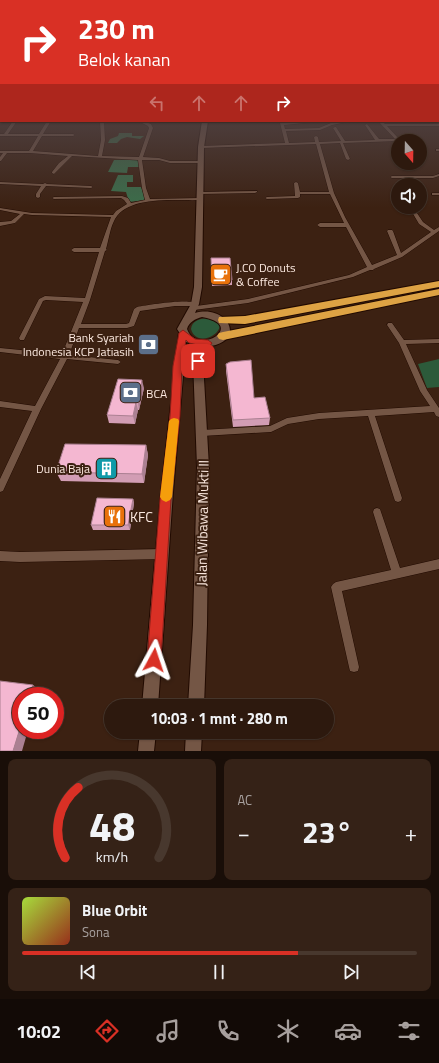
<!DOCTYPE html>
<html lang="id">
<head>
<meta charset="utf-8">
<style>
  :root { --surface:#2d190e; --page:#352217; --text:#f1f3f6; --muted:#a7a09e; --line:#48382e; --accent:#d93025 }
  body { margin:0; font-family:"Titillium Web",sans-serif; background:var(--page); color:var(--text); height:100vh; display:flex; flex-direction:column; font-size:15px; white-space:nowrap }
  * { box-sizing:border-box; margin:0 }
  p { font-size:13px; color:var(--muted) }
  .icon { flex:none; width:22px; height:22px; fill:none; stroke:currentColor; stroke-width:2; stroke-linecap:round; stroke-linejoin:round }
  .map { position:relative; height:751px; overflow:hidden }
  .side { display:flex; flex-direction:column; gap:8px; padding:8px; background:#190e08; flex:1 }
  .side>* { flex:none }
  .hud { position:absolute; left:0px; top:0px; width:439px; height:122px; box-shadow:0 1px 3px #0004,0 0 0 1px var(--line); background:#d93025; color:#fff; overflow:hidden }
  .needle { width:26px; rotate:160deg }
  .fabs { position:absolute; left:391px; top:134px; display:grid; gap:8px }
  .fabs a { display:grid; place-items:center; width:36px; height:36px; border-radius:50%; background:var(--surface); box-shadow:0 1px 3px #0004,0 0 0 1px var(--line); font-size:20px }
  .speed { position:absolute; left:12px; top:687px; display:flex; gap:8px; font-size:20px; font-weight:700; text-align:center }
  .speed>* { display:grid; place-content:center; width:52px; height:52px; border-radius:50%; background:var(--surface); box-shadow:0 1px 3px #0004,0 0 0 1px var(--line); line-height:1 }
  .speed .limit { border:6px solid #d22; background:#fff; color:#111 }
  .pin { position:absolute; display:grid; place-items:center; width:34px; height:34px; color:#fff; margin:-17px; border-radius:8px; box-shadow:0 2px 6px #0006 }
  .me { position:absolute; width:44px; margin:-22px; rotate:5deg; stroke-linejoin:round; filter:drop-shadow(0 0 3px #0008) }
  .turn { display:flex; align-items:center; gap:14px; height:84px; padding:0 12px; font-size:18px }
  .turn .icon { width:52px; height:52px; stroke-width:2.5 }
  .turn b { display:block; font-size:28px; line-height:34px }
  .lanes { display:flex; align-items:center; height:38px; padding:0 12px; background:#0003; justify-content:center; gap:20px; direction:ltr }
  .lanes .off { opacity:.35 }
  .big { font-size:30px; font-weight:700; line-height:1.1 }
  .side .tile { flex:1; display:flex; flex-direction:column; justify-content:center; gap:6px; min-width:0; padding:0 14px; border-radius:8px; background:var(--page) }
  .side .dial { align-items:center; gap:0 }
  .dial svg { height:104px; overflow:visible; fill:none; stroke:var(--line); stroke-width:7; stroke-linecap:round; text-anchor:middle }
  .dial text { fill:var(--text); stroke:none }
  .song { display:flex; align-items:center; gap:12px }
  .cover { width:48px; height:48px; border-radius:6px; background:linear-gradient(135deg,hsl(80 70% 55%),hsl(10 70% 35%)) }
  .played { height:4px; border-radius:2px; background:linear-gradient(90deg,var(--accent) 70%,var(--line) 70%) }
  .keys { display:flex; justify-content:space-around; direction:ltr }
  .heat { display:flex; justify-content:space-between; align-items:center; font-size:22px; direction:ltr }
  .side .tiles { flex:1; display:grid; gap:8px; grid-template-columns:1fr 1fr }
  .tile:last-child { grid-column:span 2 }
  .trip { position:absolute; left:104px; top:699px; width:230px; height:40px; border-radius:20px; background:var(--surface); box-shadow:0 1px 3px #0004,0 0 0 1px var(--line); font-weight:700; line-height:40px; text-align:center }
  .menu { display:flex; height:64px; justify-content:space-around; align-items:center; background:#120a06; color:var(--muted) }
  .menu .icon { width:28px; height:28px }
  .menu .active { color:var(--accent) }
  .menu b { font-size:18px; color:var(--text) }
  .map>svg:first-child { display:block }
  .green { fill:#2c5a3a }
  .forest { fill:#3b6d4a }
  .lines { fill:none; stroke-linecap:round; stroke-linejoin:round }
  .minor-casing { stroke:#210a00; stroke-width:1 }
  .secondary-casing { stroke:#210a00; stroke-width:2 }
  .motorway-casing { stroke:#210a00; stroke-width:2 }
  .minor { fill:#745645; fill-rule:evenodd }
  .secondary { fill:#745645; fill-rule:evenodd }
  .motorway { fill:#dea344; fill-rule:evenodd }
  .wall { fill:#d29db4 }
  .shaded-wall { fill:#ab8092 }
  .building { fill:#f4b7d1; stroke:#ab8092 }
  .route { fill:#d93025; stroke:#8d1f18 }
  .slow { fill:#f59e0b }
  .labels { text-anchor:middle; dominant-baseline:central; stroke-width:4; stroke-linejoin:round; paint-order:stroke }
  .poi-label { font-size:12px; fill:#fbe8df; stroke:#3c2112; text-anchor:start }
  .near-poi-label { font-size:14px; fill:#fbe8df; stroke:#3c2112; text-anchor:start }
  .near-street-label { font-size:14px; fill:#fbe8df; stroke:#3c2112 }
</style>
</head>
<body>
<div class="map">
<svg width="439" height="751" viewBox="0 0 439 751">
  <rect width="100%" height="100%" fill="#3c2112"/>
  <!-- green -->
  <path class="green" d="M206,318C241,322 198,354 191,329C192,321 199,319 206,318Z
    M439,359V387L427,388L418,364Z"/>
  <!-- forest -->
  <path class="forest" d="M119,133H132V136H144L140,139L127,137L121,139L117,143H108L110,139L118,136Z
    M138,159L139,167H128L127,173L108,172L114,160Z
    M118,175H133V182H127V187H141L146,200L129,202L126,192L111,191Z"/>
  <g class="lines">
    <defs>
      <path id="minor" d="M0,103H1V105H0Z
        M438,112H439V115H438Z
        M13,121H17L8,134H39L47,121H51L43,134H73L75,135L73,136H42L33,151L98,156L101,140L100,121H104L105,140L102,156L139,157L149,128L148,126L138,121H143L151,124L153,128L143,157L159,158L170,161H201L203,162L201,163H170L159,160H142L146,188L150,199L200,198L202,199L200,200C176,201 129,195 115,219C110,228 109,239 106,249L107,250L105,251L90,300L81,324H126L129,323L134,309L137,307C149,305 190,298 198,304L196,306L248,299L349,275L367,267L346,227H320L317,225L320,223H344L330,194H300V197L298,198L267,199L265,198L267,197L295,196L294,183L296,182L298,183L300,192H329L316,144L201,148L199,147L201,146L285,143L280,123L316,121L314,122L284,125L285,129L319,128L331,123L352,121L332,125L320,130L286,131L289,143L315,142L314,137L316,136L318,137L319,142L341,141L333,128L335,127H336L345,141L375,140L365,125L367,124L379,139H395L378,121H382L385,124H439V126H387L399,139V141H398L343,143L350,159L348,160L346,159L340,143L320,144L334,193L345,217L372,265L397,255L387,231L388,230H392L393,231L401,253L431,232L419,224L409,207H413L423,222L434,230L439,227V231L402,257L374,269L373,270H370L353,277L248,303L194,310L191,308L194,306H175L140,311L134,326L127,328H79L69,355L118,360L121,362L118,364L67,359L41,409L3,491L0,492V479L32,411L0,407V401L35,406L60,359L0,352V348L62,354L83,302L46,300L43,301L24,340H20L19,338L39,299L45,296L85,298L99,252H74L71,250L74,248H100L111,217L32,215L24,214L15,223L0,226V222L11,221L20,214L0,210V208L32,213L113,215L116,211L127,204L124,200L121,198L54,199L52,198L54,197L122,196L128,198L131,203L145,200L142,188L138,160L72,156L54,174L52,173V172L59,163L68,156L30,153H7L1,161H0V157L3,153H0V151H29L38,136H0V134H4Z
        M436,149H439V151H436Z
        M439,174V176L433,178H392L390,177L392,176H433Z
        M0,182L43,184L45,183L47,184L91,186L93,187L91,188L46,186L40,194V197L38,198L36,197V194L41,186L0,184Z
        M257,191V192L255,193L200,194L198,193L200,192Z
        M432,193H439V195H432Z
        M388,323H392L404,340L439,339V343L406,344L427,390L439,408V417L436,416L434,412L375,416L402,498L401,501L398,502L395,501L394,498L368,416L319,419L288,424L271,432L202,436L199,435L198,433L199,431L202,430L270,426L287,418L319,413L430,406L420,391L399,343L387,325Z
        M377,508L380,509L381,512L400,568L439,559V569L342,591L359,667L358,671L354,672L350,671L349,667L331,587L333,584L336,582L391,570L373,512L374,509Z
        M163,549L166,551L168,554L166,557L163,559L20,562L0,561V551L20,552Z"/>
      <path id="secondary" d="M202,121H208L204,147L202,287L199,304L195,313C226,304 247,339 211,346L204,357L203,361L209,467L207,625L204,706H188L193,625L197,467L193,361L194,356L201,346L186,342L173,492L158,706H142L161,492L179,332L177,329L191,304L194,287L198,147ZM202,317C248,325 197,357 187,329C189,322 195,319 202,317Z
        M140,732H156L154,751H138Z
        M186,732H202L201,751H185Z"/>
      <path id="motorway" d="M439,281V287L245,324L219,323L218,320L219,317L245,316Z
        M439,289V295L223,340L219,339L217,336L219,333L223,332Z"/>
    </defs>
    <!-- minor casing -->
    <use href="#minor" class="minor-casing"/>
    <!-- secondary casing -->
    <use href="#secondary" class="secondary-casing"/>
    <!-- motorway casing -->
    <use href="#motorway" class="motorway-casing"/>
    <!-- minor -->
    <use href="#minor" class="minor"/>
    <!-- secondary -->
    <use href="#secondary" class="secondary"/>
    <!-- motorway -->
    <use href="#motorway" class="motorway"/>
  </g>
  <!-- wall -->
  <path class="wall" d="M211,258L232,280V285L212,286Z
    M226,364L254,398L270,418L269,425L233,427L226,371Z
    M144,388L139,410H138L135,424L109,423L107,415Z
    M146,445L148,455L144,483L61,481L56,472Z
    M133,499L134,503L130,530H93L91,525Z"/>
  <!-- shaded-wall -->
  <path class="shaded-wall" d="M142,380L144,388L139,410L138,402Z
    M136,402L138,410L135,424L133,416Z
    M146,445L148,455L144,483L142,474Z
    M133,499L134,503L130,530L128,525Z
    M33,685L40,690L38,696H30Z
    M21,725V730H28L22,751H13Z"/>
  <!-- building -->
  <path class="building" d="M211,258H230L232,280H212Z
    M251,360L254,398L265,397L270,418L233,420L226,364L230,362Z
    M118,379L142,380L138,402H136L133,416L107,415Z
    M65,444L146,445L142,474L56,472Z
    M97,498L133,499L128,525H91Z
    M0,681L33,685L30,696H21V725L13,751H0Z"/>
  <!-- sky -->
  <linearGradient id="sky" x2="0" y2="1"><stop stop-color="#21120a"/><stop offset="0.5" stop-color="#504344"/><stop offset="1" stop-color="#504344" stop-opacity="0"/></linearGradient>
  <rect width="439" height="208" fill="url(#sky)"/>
  <!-- route -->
  <path class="route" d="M183,330L195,339L208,340L212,343L203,356L201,364L198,365L193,361L194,356L202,346L189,343L186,340L182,366L180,416L171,499L161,660L159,665L154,667L149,665L147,660L160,499L170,416L173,366L179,333Z"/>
  <!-- slow -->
  <path class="slow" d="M174,418L178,419L179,421L172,497L170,500L166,502L162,500L160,497L169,421L171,419Z"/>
  <!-- icons -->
  <defs>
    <symbol id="cafe-square" viewBox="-11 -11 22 22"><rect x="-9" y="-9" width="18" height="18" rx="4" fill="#e8710a" stroke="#3c2112"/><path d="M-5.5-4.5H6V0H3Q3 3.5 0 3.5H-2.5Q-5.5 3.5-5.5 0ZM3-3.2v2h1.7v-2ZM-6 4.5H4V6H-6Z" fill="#fff"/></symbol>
    <symbol id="bank-square" viewBox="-11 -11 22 22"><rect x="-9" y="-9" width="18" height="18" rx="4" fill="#5c6f8a" stroke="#3c2112"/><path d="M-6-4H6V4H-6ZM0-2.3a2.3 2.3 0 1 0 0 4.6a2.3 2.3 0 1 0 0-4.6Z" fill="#fff"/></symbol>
    <symbol id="building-square" viewBox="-11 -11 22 22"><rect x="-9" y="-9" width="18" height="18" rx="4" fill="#0f9aa8" stroke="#3c2112"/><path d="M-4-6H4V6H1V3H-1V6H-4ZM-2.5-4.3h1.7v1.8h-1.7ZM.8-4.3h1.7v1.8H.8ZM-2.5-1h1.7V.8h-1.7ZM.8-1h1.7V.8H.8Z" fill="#fff"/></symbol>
    <symbol id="restaurant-square" viewBox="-11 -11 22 22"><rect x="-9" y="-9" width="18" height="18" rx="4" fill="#e8710a" stroke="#3c2112"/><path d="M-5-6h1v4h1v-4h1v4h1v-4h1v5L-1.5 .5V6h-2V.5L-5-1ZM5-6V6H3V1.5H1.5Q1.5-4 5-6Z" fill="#fff"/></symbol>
  </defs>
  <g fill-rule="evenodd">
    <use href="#cafe-square" x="208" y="262" width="25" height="25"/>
    <use href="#bank-square" x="136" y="332" width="25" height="25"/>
    <use href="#bank-square" x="118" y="380" width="25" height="25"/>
    <use href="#building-square" x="94" y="456" width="25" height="25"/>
    <use href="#restaurant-square" x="102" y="504" width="25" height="25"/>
  </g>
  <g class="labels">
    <!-- poi labels -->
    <g class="poi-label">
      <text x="236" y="267">J.CO Donuts<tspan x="236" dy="14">&amp; Coffee</tspan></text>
      <text x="134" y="337" text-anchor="end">Bank Syariah<tspan x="134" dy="14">Indonesia KCP Jatiasih</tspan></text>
      <text x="146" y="393">BCA</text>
      <text x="90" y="468" text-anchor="end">Dunia Baja</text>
    </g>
    <!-- near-poi labels -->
    <g class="near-poi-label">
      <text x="130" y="516">KFC</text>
    </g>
    <!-- near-street labels -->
    <g class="near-street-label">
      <text transform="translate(202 523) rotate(-89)">Jalan Wibawa Mukti II</text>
    </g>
  </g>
</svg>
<div class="fabs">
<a><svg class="needle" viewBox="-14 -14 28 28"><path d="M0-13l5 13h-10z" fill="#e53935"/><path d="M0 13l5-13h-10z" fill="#a7a09e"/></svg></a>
<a><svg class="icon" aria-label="sound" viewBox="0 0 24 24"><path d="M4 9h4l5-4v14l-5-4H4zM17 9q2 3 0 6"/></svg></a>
</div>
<div class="speed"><div class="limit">50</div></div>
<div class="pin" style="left:198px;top:361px;background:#d93025"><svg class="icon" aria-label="arrive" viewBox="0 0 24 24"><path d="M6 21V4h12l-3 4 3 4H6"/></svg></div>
<svg class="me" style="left:154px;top:660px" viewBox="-20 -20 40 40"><path d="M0-17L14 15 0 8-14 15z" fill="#d93025" stroke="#fff" stroke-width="4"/></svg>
<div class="trip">10:03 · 1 mnt · 280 m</div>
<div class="hud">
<div class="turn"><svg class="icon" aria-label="right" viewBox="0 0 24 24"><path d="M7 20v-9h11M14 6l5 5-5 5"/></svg><div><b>230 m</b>Belok kanan</div></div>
<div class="lanes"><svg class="icon off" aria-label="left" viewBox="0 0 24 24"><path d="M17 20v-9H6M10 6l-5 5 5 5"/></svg><svg class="icon off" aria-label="ahead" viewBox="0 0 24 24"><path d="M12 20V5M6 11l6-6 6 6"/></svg><svg class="icon off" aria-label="ahead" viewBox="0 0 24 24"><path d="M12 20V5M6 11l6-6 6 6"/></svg><svg class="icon" aria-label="right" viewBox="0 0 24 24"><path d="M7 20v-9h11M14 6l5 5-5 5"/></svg></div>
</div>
</div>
<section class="side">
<div class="tiles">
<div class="tile dial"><svg viewBox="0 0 100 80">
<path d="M14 69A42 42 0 1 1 86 69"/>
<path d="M14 69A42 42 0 0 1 24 15" stroke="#d93025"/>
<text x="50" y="56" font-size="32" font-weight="700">48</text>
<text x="50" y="72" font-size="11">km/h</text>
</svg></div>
<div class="tile"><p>AC</p>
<div class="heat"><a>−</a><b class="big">23°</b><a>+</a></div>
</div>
<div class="tile">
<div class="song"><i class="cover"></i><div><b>Blue Orbit</b><p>Sona</p></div></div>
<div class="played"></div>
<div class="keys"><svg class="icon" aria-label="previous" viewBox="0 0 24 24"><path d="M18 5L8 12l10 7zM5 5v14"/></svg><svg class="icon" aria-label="pause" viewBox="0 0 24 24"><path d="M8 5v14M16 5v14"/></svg><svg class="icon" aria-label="next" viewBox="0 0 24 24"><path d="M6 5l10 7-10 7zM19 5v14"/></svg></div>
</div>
</div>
</section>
<nav class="menu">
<b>10:02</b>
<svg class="icon active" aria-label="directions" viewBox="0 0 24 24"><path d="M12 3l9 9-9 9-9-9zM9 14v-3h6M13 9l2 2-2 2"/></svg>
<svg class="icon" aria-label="music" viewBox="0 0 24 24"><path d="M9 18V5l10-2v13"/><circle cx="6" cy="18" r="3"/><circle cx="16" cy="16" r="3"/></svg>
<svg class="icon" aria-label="phone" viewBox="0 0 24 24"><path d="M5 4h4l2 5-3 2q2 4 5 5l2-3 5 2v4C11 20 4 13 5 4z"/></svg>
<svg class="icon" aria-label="climate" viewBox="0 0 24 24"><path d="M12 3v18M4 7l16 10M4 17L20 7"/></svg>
<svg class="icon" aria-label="car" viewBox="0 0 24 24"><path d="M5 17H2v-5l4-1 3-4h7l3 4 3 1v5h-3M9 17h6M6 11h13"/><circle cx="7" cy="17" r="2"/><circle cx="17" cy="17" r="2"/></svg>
<svg class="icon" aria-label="filters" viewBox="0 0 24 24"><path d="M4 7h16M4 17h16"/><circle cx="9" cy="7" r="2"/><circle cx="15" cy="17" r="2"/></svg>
</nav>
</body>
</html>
